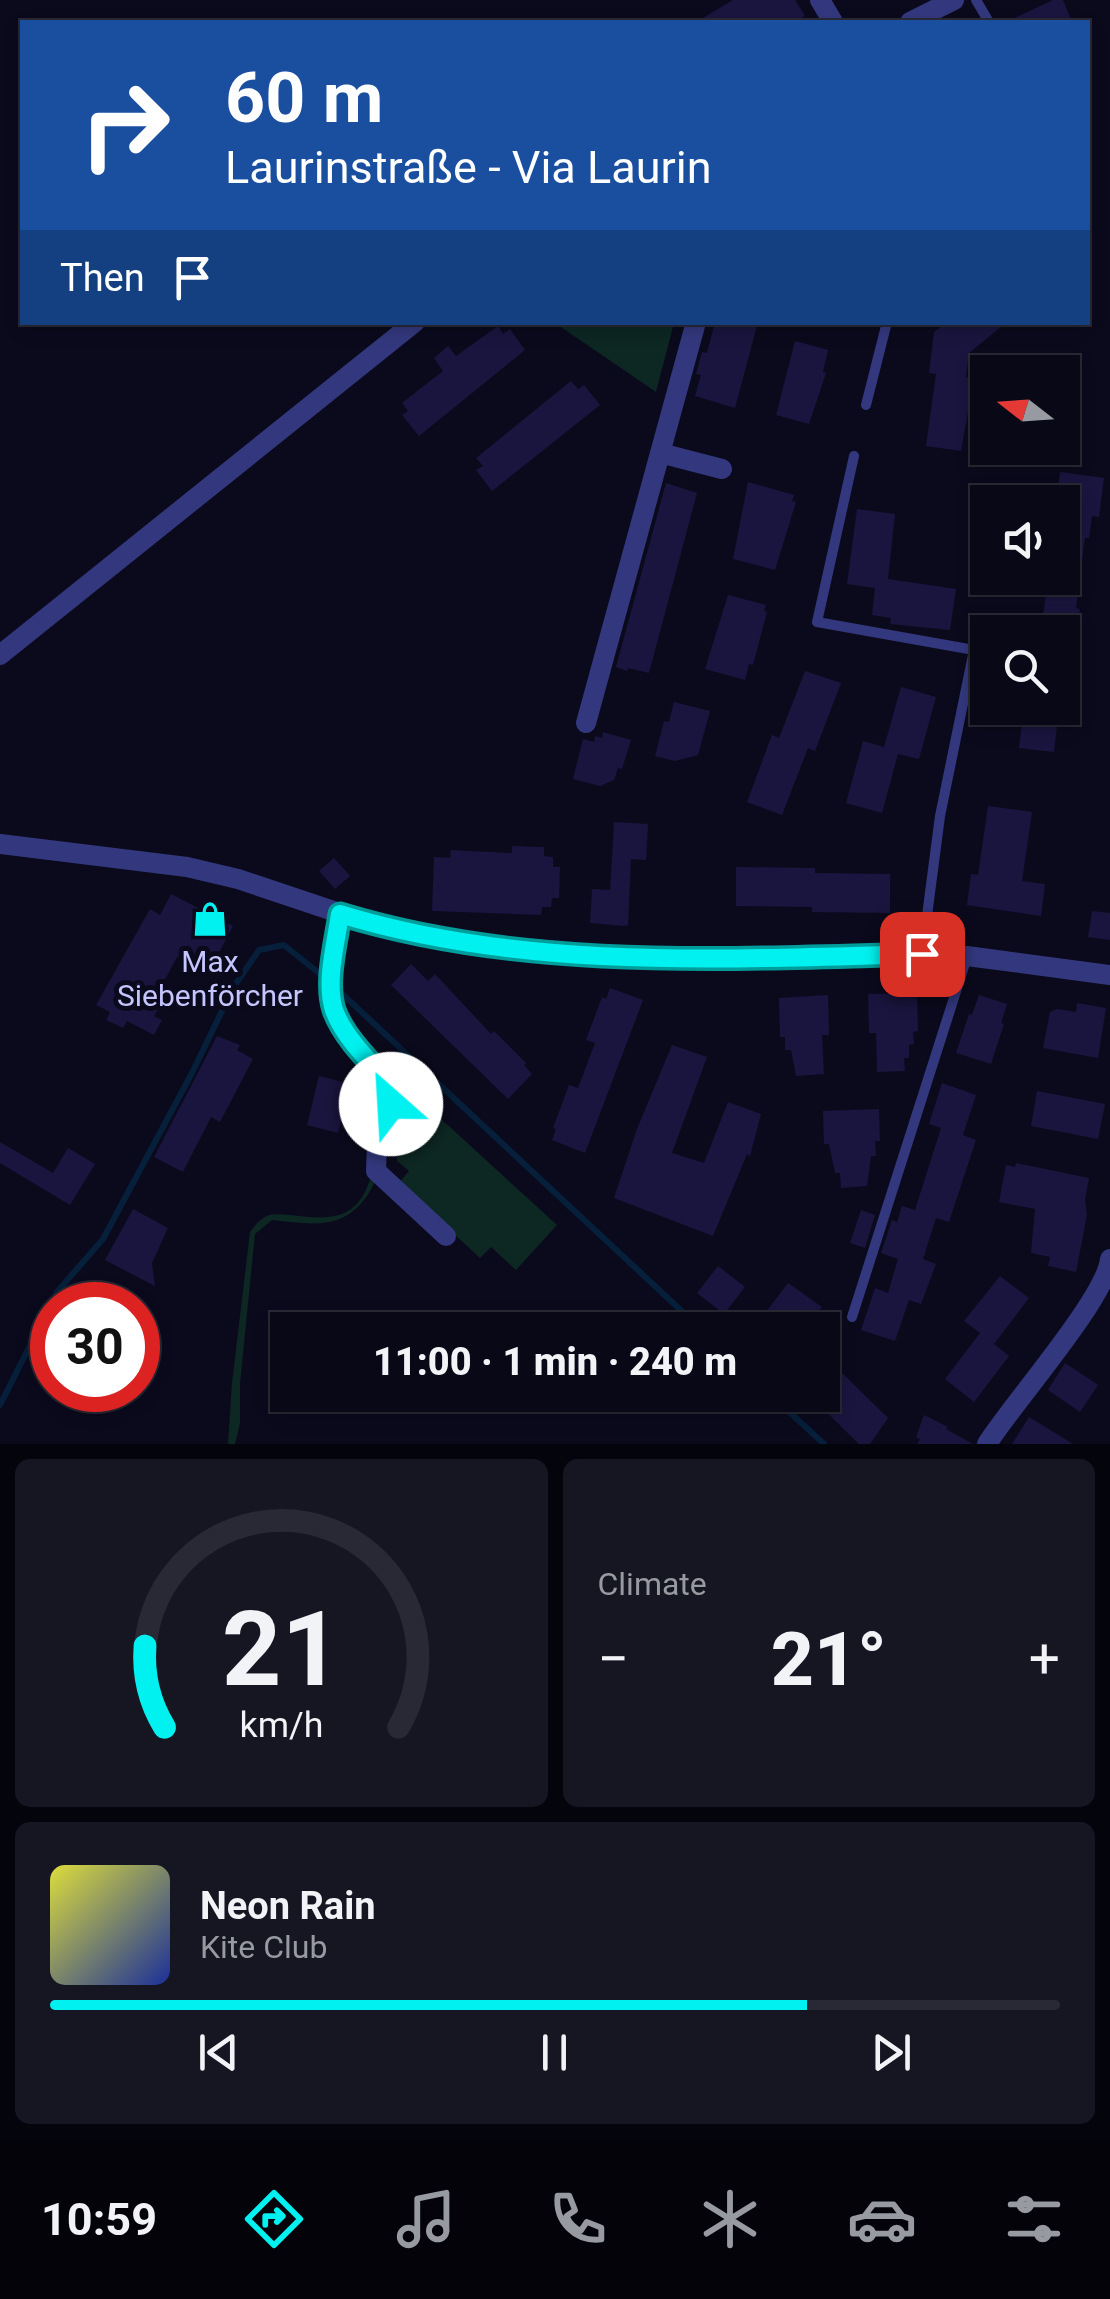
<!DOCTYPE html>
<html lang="en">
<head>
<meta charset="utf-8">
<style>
  :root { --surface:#080816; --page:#161623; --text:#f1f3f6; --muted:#989aa1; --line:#292935; --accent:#00f1ef }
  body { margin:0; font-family:Roboto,sans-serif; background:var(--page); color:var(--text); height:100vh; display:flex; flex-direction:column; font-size:38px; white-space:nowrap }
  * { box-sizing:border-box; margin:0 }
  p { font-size:32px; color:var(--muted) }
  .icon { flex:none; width:55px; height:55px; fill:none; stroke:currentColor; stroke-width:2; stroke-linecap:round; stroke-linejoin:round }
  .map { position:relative; height:1444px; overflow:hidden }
  .panel { display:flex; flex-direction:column; gap:15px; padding:15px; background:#04040c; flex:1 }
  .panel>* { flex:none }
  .guide { position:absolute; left:20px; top:20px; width:1070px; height:305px; border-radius:0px; box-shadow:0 5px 15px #0003,0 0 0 2px var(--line); background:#1a4fa0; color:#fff; overflow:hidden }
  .needle { width:65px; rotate:287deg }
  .controls { position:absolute; left:970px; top:355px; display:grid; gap:20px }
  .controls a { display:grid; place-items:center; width:110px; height:110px; border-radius:0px; background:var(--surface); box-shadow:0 5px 15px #0003,0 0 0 2px var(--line); font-size:50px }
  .speed { position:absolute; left:30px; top:1282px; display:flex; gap:20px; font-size:50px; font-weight:700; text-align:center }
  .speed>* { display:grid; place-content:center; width:130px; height:130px; border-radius:50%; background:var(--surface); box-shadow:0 5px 15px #0003,0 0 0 2px var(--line); line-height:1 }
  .speed .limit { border:15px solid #d22; background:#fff; color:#111 }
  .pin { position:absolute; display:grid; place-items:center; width:85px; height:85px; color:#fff; margin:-42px; border-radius:20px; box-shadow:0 5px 15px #0006 }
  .me { position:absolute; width:110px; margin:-55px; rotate:334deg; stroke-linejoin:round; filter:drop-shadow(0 0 8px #0008) }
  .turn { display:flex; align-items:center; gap:35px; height:210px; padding:0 40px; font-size:45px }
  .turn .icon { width:130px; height:130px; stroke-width:2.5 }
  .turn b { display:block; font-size:70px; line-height:85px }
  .then { display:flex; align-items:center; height:95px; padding:0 40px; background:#0003; gap:20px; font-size:38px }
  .big { font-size:75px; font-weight:800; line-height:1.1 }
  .panel .widget { flex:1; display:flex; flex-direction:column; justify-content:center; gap:15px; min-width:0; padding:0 35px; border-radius:15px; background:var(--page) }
  .panel .dial { align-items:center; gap:0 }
  .dial svg { height:260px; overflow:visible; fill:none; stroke:var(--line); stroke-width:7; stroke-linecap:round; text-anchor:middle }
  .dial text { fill:var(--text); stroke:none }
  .song { display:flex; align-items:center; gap:30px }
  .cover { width:120px; height:120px; border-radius:15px; background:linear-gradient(135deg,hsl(60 70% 55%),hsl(230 70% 35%)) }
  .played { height:10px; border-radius:5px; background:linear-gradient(90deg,var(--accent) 75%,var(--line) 75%) }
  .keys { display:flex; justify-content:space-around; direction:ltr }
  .heat { display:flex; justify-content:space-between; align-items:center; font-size:55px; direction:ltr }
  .panel .tiles { flex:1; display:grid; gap:15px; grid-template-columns:1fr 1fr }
  .widget:last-child { grid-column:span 2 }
  .trip { position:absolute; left:270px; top:1312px; width:570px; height:100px; border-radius:0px; background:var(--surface); box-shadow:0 5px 15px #0003,0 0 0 2px var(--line); font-weight:800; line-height:100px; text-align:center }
  .dock { display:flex; height:160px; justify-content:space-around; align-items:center; background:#030309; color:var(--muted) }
  .dock .icon { width:70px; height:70px }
  .dock .active { color:var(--accent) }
  .dock b { font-size:45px; color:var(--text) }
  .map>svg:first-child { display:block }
  .green { fill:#0d2723 }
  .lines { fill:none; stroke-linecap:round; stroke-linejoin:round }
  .stream { stroke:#061f3a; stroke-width:6 }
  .building { fill:#19153e }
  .lane { stroke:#33387e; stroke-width:10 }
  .street { stroke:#33387e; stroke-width:20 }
  .route-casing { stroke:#009d9b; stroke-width:25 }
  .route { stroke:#00f1ef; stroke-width:18 }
  .labels { text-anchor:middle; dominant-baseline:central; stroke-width:10; stroke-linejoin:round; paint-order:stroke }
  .poi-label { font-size:30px; fill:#c6c6ff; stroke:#0b0a1d }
</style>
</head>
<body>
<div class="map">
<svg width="1110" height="1444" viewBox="0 0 1110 1444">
  <rect width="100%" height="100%" fill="#0b0a1d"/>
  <!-- green -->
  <path class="green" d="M555,323H674L656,392Z
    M427,1106L557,1225L516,1270L491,1247L480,1258L399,1183L409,1171L397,1161L396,1151L404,1121L410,1126Z
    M371,1176L377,1177C354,1230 322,1226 272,1220L255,1234L240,1384V1423L235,1444H228L232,1383L250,1232C255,1225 260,1219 267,1216C275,1213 282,1215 291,1215C331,1220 358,1221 371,1176Z"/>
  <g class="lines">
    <!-- stream -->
    <path class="stream" d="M338,990L702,1330
      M771,1395L824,1444
      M0,1405L57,1292L103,1239L192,1073L233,988L259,950L284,945L325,978"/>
  </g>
  <!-- building -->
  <path class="building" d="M733,0H795L805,16L795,22H696Z
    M1053,0H1063L1072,22H1006Z
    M715,322H758L735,408L695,396L701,375L696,374L702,352L707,353Z
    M947,322H1007L969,353L966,377L971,378L970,401L961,451L926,446L936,374L929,373L934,332Z
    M498,326L503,334L510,329L525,350L419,436L402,415L408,411L402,403L443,371L434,358L448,346L456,356Z
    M795,341L828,350L823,372L826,373L809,424L776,415Z
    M571,381L578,389L584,385L600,405L492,491L476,470L483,466L476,458Z
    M1060,472L1104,478L1099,517L1092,516L1089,538H1085L1076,608L1080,609L1077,632H1041L1046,593L1010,588V578H1062V496H1057Z
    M748,482L794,495L792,501L796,502L775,570L733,559Z
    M666,483L697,493L649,673L628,668L627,671L616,667Z
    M857,509L895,514L888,579L956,589L950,630L890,624L891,618L872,615L875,588L847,584Z
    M728,595L766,605L764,611L767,612L753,665L749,664L745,680L705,669Z
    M805,671L841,683L815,751L808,748L782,815L747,802L772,735L779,738Z
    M901,687L936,697L919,759L898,754L882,813L846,803L863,741L884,747Z
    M674,702L710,711L698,755L675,761L655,756L664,721L669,722Z
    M1024,708H1059L1054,752L1019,748Z
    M603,732L631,740L622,769L618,768L614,780L600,786L573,779L583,739L594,742L595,736L602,738Z
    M988,806L1032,812L1022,881L1045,884L1041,916L967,905L971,874L978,875Z
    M614,822L648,824L646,860L631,859L628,925L624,926L590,923L592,889L610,890Z
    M512,846L544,847V856L553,857V867H560L559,898H552L551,907H542L541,915L432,911L434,857L450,858L451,850L512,853Z
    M334,858L350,876L335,889L319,871Z
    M736,867L815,868V873L890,874V913L812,912V907L736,906Z
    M171,894L233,926L208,973L177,957L161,987L169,991L154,1016L162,1020L154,1035L127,1021L123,1028L106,1020L110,1012L96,1005L150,909L160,915Z
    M1092,911L1110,913V940L1088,937Z
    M411,964L428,981L435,974L491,1034L494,1031L526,1063L524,1065L532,1074L508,1099L391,985Z
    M610,988L643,1000L585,1153L552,1140L556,1129L553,1128L569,1085L578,1088L595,1043L586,1040L602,997L606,999Z
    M917,993L918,1031L913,1032L914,1044L909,1045V1058H904L905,1071L877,1072L876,1033H869L868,994Z
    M828,995L829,1035H822L824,1074L796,1076L791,1050H785V1037H780L779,998Z
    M979,995L1007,1004L1001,1023L1004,1024L991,1064L956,1053L969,1014L972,1015Z
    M1077,1003L1106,1008L1098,1058L1043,1048L1050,1012L1057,1009L1076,1012Z
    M217,1036L240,1045L237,1050L253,1059L220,1122L211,1117L183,1172L154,1157Z
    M672,1045L707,1057L672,1153L704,1163L728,1102L761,1114L750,1156L747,1154L713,1236L614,1198L637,1129Z
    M319,1076L351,1084L338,1133L307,1125Z
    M942,1083L976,1095L963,1135L976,1140L949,1222L936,1218L923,1259L936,1264L921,1304L909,1300L895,1341L861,1330L875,1288L888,1293L898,1259L881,1253L892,1220L897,1222L902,1206L915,1210L941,1128L929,1124Z
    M1037,1091L1105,1104L1098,1139L1031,1126Z
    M879,1109L880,1141H875L876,1156H871L867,1186L841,1188L840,1173H835L829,1144H824L823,1111Z
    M0,1142L53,1173L68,1148L95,1164L70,1205L0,1163Z
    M1016,1163L1089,1178L1085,1200L1087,1215L1076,1272L1048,1266L1050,1257L1031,1253L1035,1209L999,1202L1006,1165L1015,1167Z
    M133,1209L168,1228L152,1263L155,1286L105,1260Z
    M861,1210L875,1215L865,1248L850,1243Z
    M718,1266L745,1287L724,1314L697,1293Z
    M1000,1276L1029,1298L994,1344L1009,1356L974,1402L945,1379L980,1333L964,1321Z
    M788,1283L822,1307L805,1330H790L766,1312Z
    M1065,1363L1098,1385L1080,1412L1048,1390Z
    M836,1367L888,1418L870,1444H859L809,1395H822V1380Z
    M924,1415L948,1427L946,1429L973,1444H917L920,1439L916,1437Z
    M1029,1417L1073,1444H1012Z"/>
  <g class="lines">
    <!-- lane -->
    <path class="lane" d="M976,0L989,22
      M866,405L887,322
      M854,456L817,622L974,650L940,816L922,954
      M852,1317L967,957"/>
    <!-- street -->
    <path class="street" d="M820,0L833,22
      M910,22L954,0
      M660,453L722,469
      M0,655L415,322
      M586,723L696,322
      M0,844L187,867L238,879L390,930L460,942L607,956H967L1110,975
      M339,914C336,941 327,975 332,1002C338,1034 371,1063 391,1086V1104L377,1143L376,1171L446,1236
      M987,1444C1013,1403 1106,1298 1110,1259"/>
  </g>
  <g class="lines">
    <defs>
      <path id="route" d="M391,1104L392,1086C372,1064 344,1038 334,1010C325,982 336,943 340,914C526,971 729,959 922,954"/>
    </defs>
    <!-- route casing -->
    <use href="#route" class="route-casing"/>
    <!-- route -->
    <use href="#route" class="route"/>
  </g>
  <!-- icons -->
  <defs>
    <symbol id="shop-bare" viewBox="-9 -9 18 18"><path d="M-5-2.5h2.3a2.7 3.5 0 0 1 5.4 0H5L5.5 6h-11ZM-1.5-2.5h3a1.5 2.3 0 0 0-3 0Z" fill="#00f1ef" stroke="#0b0a1d" stroke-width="2.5" paint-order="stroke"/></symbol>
  </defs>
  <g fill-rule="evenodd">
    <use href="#shop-bare" x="185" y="894" width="50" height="50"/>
  </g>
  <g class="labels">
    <!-- poi labels -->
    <g class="poi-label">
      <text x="210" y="961">Max<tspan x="210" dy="34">Siebenförcher</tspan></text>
    </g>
  </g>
</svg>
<div class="controls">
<a><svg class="needle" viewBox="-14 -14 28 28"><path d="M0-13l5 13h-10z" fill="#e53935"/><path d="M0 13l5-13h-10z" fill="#989aa1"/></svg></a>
<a><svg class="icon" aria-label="sound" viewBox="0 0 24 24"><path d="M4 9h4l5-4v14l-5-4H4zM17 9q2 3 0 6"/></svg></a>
<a><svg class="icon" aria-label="search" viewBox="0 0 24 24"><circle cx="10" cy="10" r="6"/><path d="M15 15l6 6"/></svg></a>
</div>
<div class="speed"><div class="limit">30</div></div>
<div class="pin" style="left:922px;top:954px;background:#d93025"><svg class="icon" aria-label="arrive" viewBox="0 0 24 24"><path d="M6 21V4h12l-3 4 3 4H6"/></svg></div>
<svg class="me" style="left:391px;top:1104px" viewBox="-20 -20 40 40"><circle r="19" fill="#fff"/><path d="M0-13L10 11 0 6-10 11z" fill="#00f1ef"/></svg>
<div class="trip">11:00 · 1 min · 240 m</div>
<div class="guide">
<div class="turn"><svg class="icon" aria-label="right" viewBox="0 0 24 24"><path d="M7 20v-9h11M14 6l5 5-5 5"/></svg><div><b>60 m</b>Laurinstraße - Via Laurin</div></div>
<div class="then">Then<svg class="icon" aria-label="arrive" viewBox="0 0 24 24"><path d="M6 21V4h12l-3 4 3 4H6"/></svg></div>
</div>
</div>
<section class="panel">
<div class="tiles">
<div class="widget dial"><svg viewBox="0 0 100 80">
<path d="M14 69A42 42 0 1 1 86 69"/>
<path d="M14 69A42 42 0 0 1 8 44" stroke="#00f1ef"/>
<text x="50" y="56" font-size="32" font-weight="700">21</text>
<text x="50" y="72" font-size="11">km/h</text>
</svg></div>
<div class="widget"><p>Climate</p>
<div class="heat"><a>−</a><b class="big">21°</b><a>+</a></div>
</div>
<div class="widget">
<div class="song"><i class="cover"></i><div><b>Neon Rain</b><p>Kite Club</p></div></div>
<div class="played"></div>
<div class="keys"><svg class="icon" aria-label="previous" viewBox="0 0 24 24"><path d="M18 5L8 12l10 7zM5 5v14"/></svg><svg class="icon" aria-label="pause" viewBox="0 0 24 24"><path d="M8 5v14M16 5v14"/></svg><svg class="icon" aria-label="next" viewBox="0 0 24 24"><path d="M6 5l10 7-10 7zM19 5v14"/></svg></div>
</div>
</div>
</section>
<nav class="dock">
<b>10:59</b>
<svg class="icon active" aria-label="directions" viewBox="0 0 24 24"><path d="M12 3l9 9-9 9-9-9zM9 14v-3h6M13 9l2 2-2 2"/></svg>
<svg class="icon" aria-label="music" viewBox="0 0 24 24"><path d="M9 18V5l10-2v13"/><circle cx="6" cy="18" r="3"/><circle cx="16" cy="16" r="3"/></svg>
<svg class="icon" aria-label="phone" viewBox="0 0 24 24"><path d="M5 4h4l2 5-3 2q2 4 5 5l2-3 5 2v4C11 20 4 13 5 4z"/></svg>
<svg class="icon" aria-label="climate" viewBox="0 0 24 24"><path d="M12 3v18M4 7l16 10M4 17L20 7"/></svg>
<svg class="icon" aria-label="car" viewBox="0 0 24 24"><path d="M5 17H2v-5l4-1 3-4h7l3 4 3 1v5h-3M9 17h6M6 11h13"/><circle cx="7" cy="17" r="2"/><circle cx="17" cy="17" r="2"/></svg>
<svg class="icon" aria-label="filters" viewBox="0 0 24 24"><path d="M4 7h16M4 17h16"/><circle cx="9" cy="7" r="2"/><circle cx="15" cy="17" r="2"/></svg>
</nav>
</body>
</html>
